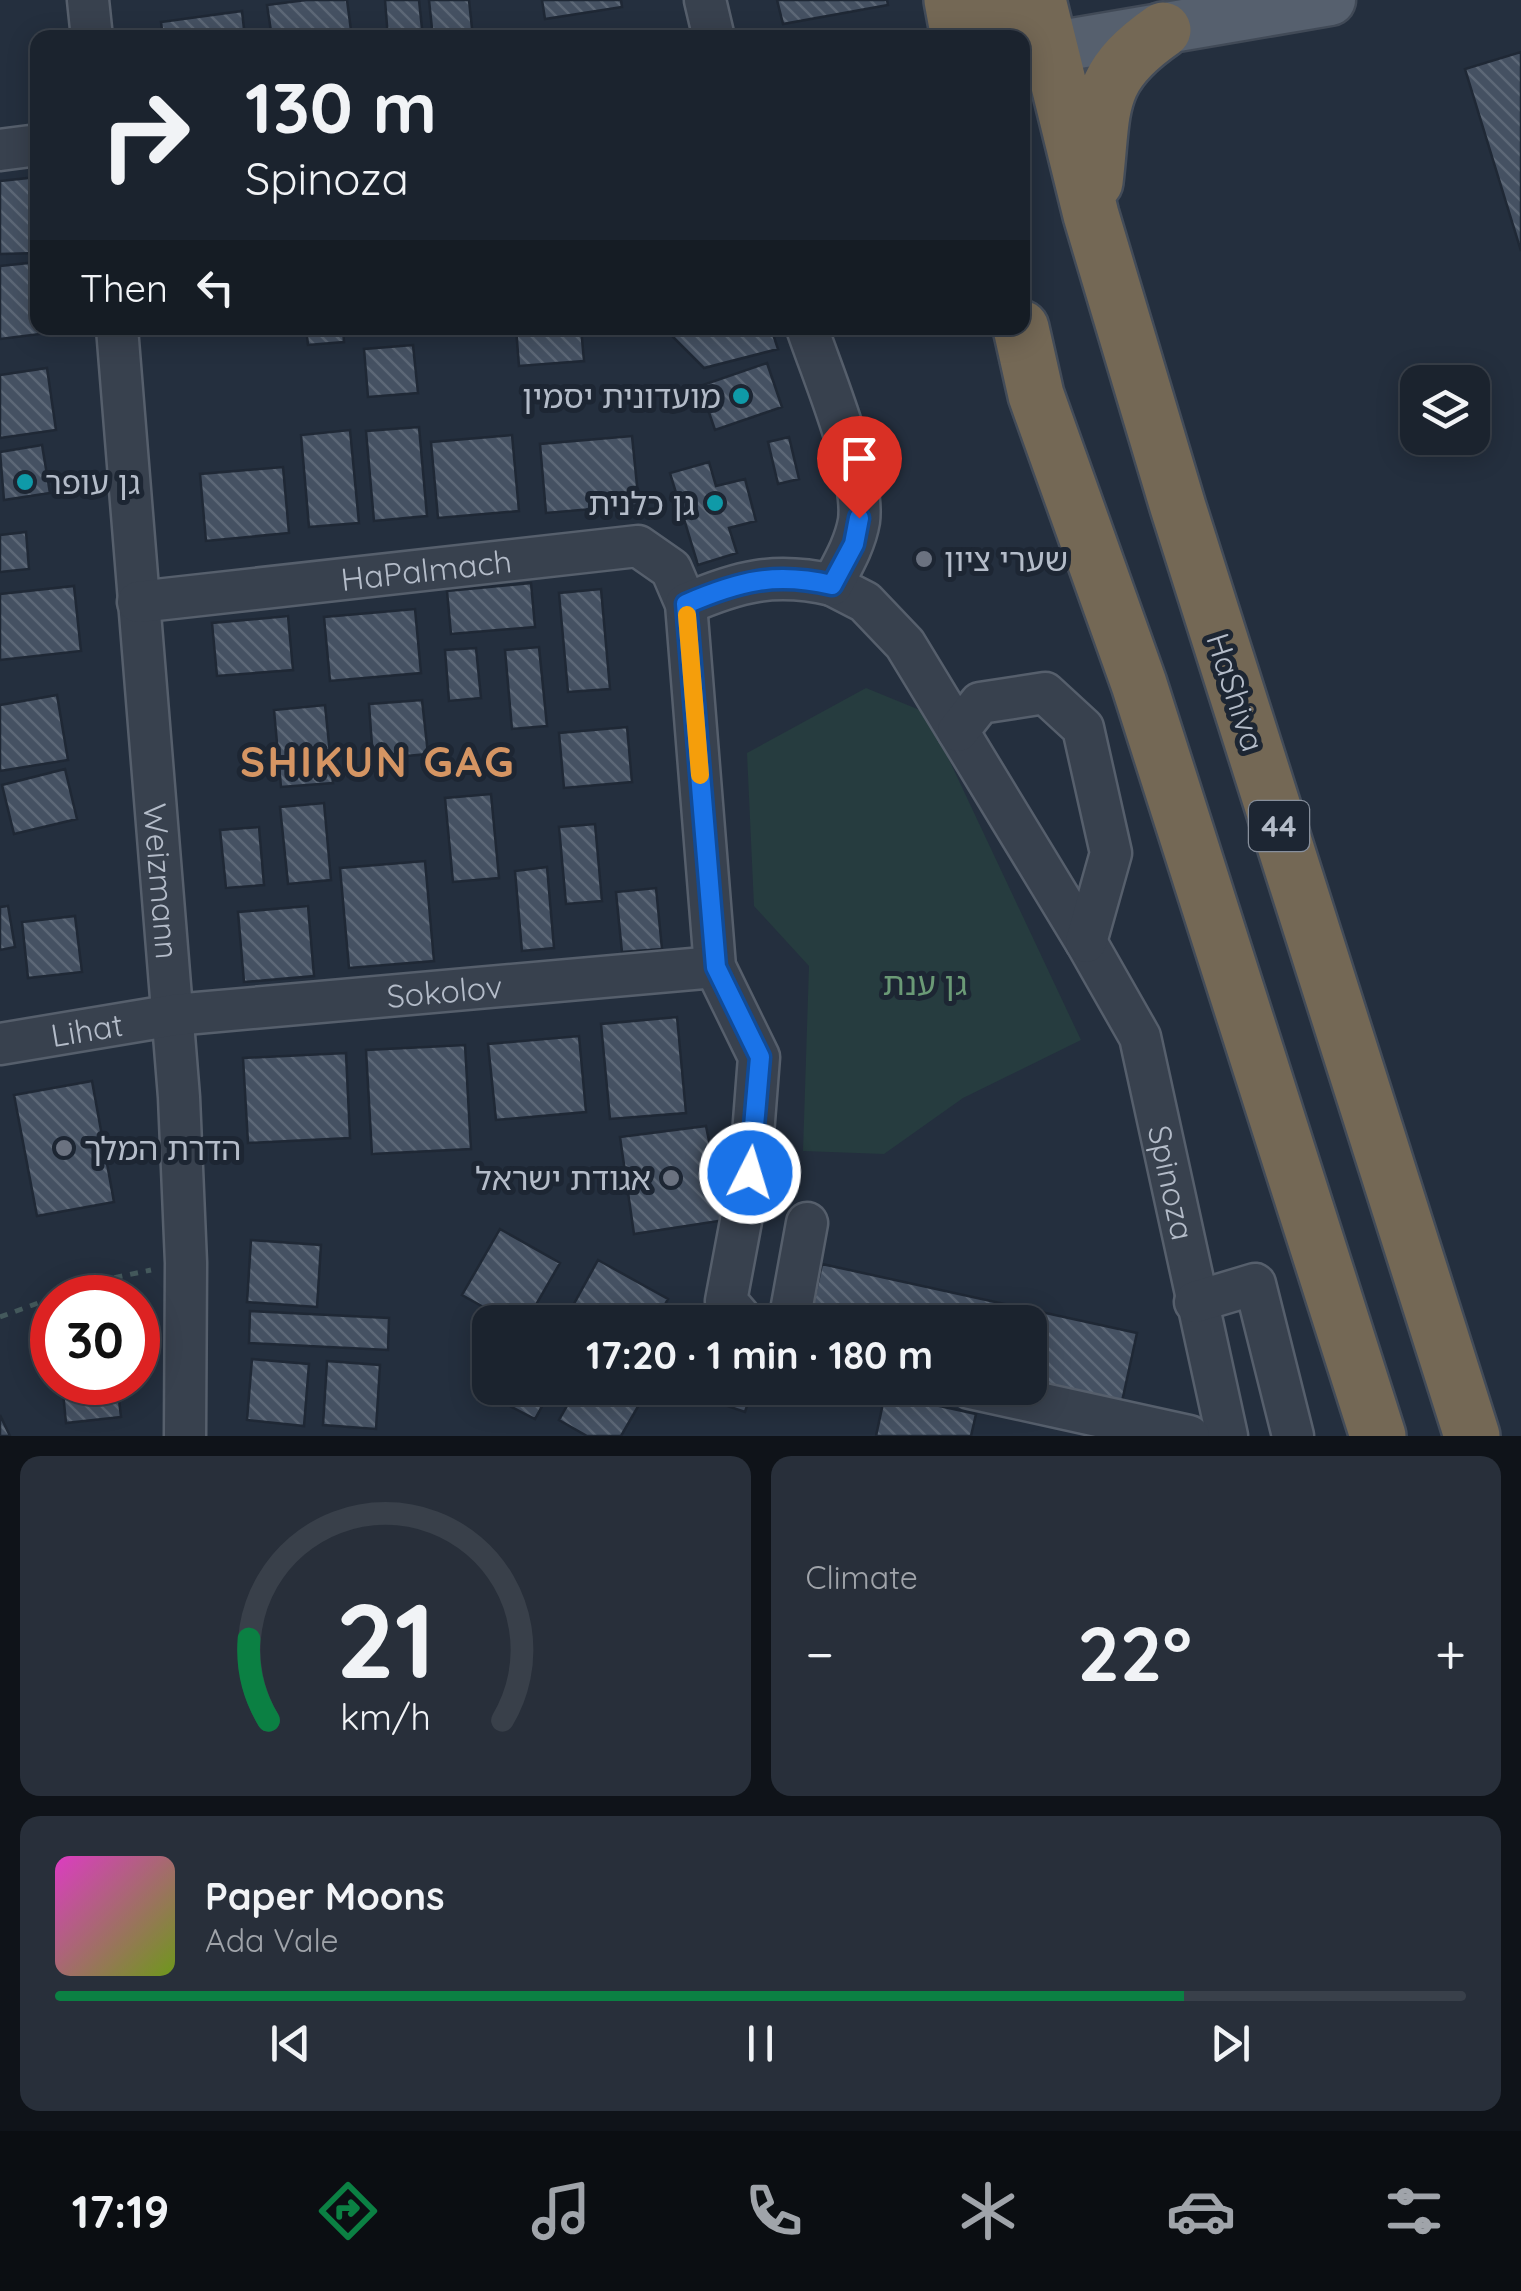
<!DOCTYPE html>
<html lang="en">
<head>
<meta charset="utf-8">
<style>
  :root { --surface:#1b232e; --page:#282f3a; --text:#f1f3f6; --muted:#a0a4aa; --line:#39404a; --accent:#0b8043 }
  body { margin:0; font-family:Quicksand,"Noto Sans Hebrew",sans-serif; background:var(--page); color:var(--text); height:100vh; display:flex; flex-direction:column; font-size:38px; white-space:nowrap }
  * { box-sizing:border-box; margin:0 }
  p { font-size:32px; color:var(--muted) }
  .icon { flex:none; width:55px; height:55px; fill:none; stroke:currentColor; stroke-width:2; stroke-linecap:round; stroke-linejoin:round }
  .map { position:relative; height:1436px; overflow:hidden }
  .details { display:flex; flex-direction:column; gap:20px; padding:20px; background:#0f1319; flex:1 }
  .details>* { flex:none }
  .banner { position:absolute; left:30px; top:30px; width:1000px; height:305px; border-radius:20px; box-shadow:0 5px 25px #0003,0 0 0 2px var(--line); background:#1b232e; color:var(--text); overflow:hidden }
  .controls { position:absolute; left:1400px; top:365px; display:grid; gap:20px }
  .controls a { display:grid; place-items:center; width:90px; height:90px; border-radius:20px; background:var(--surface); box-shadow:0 5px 25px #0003,0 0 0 2px var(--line); font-size:50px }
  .speed { position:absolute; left:30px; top:1275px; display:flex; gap:20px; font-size:50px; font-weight:700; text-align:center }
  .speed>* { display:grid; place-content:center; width:130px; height:130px; border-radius:50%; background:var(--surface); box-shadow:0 5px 25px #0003,0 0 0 2px var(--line); line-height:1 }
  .speed .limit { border:15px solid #d22; background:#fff; color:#111 }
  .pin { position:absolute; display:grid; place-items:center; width:85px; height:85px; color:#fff; margin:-102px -42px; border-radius:50% 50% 50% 0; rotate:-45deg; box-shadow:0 0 10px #0007 }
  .pin .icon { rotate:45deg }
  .me { position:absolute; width:110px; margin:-55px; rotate:5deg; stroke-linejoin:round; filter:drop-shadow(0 0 8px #0008) }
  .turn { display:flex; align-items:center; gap:35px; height:210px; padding:0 50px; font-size:45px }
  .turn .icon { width:130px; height:130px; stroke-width:2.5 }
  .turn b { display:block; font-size:70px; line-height:85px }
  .then { display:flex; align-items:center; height:95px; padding:0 50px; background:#0003; gap:20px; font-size:38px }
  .big { font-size:75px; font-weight:800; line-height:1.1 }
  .details .widget { flex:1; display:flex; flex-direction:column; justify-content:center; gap:15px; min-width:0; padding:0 35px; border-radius:20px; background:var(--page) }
  .details .dial { align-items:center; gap:0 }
  .dial svg { height:260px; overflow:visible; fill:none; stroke:var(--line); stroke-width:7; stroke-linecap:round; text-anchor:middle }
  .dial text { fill:var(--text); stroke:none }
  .song { display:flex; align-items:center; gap:30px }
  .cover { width:120px; height:120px; border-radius:15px; background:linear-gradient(135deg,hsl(310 70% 55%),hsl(80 70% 35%)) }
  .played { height:10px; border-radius:5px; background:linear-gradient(90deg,var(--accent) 80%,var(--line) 80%) }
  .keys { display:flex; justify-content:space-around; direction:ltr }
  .heat { display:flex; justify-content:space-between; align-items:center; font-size:55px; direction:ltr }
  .details .tiles { flex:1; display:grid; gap:20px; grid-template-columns:1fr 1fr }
  .widget:last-child { grid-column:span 2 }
  .trip { position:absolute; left:472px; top:1305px; width:575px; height:100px; border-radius:20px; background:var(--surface); box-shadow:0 5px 25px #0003,0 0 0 2px var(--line); font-weight:800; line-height:100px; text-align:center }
  .tabs { display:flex; height:160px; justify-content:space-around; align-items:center; background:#0b0e12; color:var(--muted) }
  .tabs .icon { width:70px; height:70px }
  .tabs .active { color:var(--accent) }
  .tabs b { font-size:45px; color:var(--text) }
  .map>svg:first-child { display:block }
  .park { fill:#263c3f }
  .building { fill:url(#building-back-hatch); stroke:#1f2835; stroke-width:2.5 }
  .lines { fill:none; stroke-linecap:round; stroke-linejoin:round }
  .minor-casing { stroke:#565f6c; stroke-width:45 }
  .major-casing { stroke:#414a57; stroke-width:55 }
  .highway-casing { stroke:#434c59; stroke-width:60 }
  .path { stroke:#44595c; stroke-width:5; stroke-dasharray:8 8; stroke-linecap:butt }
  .minor { stroke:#38414e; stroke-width:40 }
  .major { stroke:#56606e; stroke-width:50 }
  .highway { stroke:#746855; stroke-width:55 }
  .route-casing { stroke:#114b97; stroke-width:25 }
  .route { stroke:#1a73e8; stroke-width:18 }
  .slow { stroke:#f59e0b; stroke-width:18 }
  .culture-dot { fill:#0f9aa8; stroke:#1d2633; stroke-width:4 }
  .worship-dot { fill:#6b7280; stroke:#1d2633; stroke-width:4 }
  .labels { text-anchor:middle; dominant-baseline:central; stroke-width:10; stroke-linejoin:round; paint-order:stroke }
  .shield { fill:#1d2633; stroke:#878f9c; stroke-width:2.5 }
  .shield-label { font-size:30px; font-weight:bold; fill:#b4bcc9 }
  .poi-label { font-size:32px; fill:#b4bcc9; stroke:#1d2633; text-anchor:end }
  .street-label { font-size:32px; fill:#b4bcc9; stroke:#1d2633 }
  .park-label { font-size:32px; fill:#6b9a76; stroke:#1d2633 }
  .district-label { font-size:42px; font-weight:bold; letter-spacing:2.5px; fill:#d59563; stroke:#1d2633 }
</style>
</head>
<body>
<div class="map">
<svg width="1521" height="1436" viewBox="0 0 1521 1436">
  <defs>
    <pattern id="building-back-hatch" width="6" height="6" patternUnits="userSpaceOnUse" patternTransform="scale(2.5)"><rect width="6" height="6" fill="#455162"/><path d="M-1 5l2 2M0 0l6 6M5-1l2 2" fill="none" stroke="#5d6877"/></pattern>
  </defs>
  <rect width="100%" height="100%" fill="#242f3e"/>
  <!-- park -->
  <path class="park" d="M866,688L927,713L1081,1040L963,1098L884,1154L803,1151L809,966L754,906L747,753Z"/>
  <!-- building -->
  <path class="building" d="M306,0H347L352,38H272L267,5Z
    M385,0H419L423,38H388Z
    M429,0H469L473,38H433Z
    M542,0H621L622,7L545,19Z
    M777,0H887L888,5L783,24Z
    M242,11L245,38H163L161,22Z
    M1521,52V251L1465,69Z
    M38,177V253L0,254V181Z
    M38,262V328H47L48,333L0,339V266Z
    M306,328H343L344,342L308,345Z
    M516,328H581L584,361L519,366Z
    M664,328H771L778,349L704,368Z
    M413,345L418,393L368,397L364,349Z
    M767,363L782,407L715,430L700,386Z
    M47,368L56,430L0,438V375Z
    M419,427L427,516L374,521L366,431Z
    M350,430L359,523L309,527L301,435Z
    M512,435L519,511L438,518L431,442Z
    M632,436L639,505L546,513L540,444Z
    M789,437L799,479L778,484L768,442Z
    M42,445L50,493L4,500L0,452Z
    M709,462L716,486L745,479L756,521L729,528L737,553L698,565L670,473Z
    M283,467L289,533L206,541L200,474Z
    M26,532L29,569L0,572V535Z
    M531,583L535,627L451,634L447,591Z
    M74,586L81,651L0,660V594Z
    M601,589L610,689L568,692L559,593Z
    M415,609L421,673L330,681L324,617Z
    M288,616L293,670L217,676L212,623Z
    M539,647L547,726L512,729L505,650Z
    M476,648L481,698L449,701L445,650Z
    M57,695L68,760L0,771V705Z
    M422,700L428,754L373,759L369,704Z
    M325,705L333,783L281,787L274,710Z
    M627,727L632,782L564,788L559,733Z
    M65,769L77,819L14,834L2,785Z
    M491,794L499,878L453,882L445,798Z
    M324,803L331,880L288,884L280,807Z
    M595,824L602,901L566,904L559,827Z
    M259,827L264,885L226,888L220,830Z
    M425,861L434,961L349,968L340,868Z
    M547,867L554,948L522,951L515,871Z
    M656,888L662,949L622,952L616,892Z
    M8,906L15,947L0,950V907Z
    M308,906L314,976L244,982L238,912Z
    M75,916L82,972L28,978L22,922Z
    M677,1017L686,1113L610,1119L601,1024Z
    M579,1036L586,1112L496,1120L488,1044Z
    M465,1045L471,1149L372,1154L366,1050Z
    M346,1053L350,1138L248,1143L243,1058Z
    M92,1081L114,1202L37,1216L14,1095Z
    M706,1126L725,1220L634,1234L620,1137Z
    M500,1229L560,1263L526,1322H510L462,1295Z
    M251,1240L321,1245L317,1307L247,1302Z
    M598,1260L668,1299L655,1322H564Z
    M822,1264L1137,1333L1121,1406L1030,1386V1322H809Z
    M250,1311L389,1318L388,1350L249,1343Z
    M252,1359L309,1364L304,1426L247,1420Z
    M327,1361L380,1365L376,1429L323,1425Z
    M490,1364V1388H552L535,1419L477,1389Z
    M62,1382H117L121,1417L66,1423Z
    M577,1388H642L647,1391L621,1436H587L559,1420Z
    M674,1388H753L745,1412Z
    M885,1394L976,1414L971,1436H876Z
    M0,1415L10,1436H0Z"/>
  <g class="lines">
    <defs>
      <g id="minor">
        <path d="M88,0L92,38"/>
        <path d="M705,0L714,38"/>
        <path d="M0,150L38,145"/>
        <path id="s1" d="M117,328L179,1097L186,1263L185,1436"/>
        <path id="s2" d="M832,585L865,602L905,644L1086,942L1140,1037L1227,1436"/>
        <path id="s3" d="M138,602L638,546L671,569L686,604L715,967L759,1057L750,1173L726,1301L744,1322"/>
        <path d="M686,604C739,581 775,572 832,585C843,564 855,544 859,521C865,474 823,375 807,328"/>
        <path d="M958,731L980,703L1045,693L1083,728L1111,853L1086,942"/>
        <path id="s4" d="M0,1044L174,1015L715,967"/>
        <path d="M1195,1302L1255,1284L1293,1436"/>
        <path d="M789,1322L807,1223"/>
        <path d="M970,1388L1189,1436"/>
      </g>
      <path id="major" d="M1049,48L1330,0"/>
      <path id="highway" d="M952,0L959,38
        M996,0L1004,21L1022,38
        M1038,0L1091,215L1178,507L1472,1436
        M1095,182C1104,106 1094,78 1163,30
        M1021,328L1036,395L1139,684L1378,1436"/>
    </defs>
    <!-- minor casing -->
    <use href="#minor" class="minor-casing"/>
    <!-- major casing -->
    <use href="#major" class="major-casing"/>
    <!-- highway casing -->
    <use href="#highway" class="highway-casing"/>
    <!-- path -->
    <path class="path" d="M54,1298L98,1281L151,1270
      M0,1317L52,1298"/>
    <!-- minor -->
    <use href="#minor" class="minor"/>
    <!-- major -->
    <use href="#major" class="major"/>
    <!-- highway -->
    <use href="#highway" class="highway"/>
  </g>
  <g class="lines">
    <defs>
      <path id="route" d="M750,1173L760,1057L716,967L686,604C739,581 775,572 832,585L854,544L859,518"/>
    </defs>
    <!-- route casing -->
    <use href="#route" class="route-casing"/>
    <!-- route -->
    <use href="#route" class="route"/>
    <!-- slow -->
    <path class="slow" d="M687,615L700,775"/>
  </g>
  <!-- markers -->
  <g class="culture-dot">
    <circle cx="741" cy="396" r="10"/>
    <circle cx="25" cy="482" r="10"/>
    <circle cx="715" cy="503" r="10"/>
  </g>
  <g class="worship-dot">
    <circle cx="924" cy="559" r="10"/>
    <circle cx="64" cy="1148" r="10"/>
    <circle cx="671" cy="1178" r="10"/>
  </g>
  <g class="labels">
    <!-- shield labels -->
    <rect class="shield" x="1249" y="801" width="60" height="50" rx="8"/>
    <g class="shield-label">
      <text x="1279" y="826">44</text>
    </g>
    <!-- poi labels -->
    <g class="poi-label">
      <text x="721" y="396">מועדונית יסמין</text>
      <text x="45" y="482" text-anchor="start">גן עופר</text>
      <text x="695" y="503">גן כלנית</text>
      <text x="944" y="559" text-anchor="start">שערי ציון</text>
      <text x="84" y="1148" text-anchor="start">הדרת המלך</text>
      <text x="651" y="1178">אגודת ישראל</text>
    </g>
    <!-- street labels -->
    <g class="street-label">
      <text stroke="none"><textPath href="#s3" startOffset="290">HaPalmach</textPath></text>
      <text transform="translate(1236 692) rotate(72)">HaShiva</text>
      <text stroke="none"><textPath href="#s1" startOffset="555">Weizmann</textPath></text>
      <text stroke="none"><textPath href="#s4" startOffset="448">Sokolov</textPath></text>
      <text stroke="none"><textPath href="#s4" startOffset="88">Lihat</textPath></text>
      <text stroke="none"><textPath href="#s2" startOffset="702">Spinoza</textPath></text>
    </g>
    <!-- park labels -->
    <g class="park-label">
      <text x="925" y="983">גן ענת</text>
    </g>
    <!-- district labels -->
    <g class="district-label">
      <text x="378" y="761">SHIKUN GAG</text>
    </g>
  </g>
</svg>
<div class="controls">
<a><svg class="icon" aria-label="layers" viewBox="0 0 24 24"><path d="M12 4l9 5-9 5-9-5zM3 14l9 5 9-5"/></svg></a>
</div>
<div class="speed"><div class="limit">30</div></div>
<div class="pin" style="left:859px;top:518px;background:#d93025"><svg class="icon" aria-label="arrive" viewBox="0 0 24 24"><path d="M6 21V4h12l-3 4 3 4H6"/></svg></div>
<svg class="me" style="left:750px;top:1173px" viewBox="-20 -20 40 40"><circle r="17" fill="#1a73e8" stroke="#fff" stroke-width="3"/><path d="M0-11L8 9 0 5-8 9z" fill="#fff"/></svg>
<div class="trip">17:20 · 1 min · 180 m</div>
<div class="banner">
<div class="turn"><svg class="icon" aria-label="right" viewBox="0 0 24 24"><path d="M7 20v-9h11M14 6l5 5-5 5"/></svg><div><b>130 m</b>Spinoza</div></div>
<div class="then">Then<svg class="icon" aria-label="left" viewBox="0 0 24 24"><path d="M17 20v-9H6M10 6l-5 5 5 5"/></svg></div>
</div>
</div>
<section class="details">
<div class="tiles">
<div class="widget dial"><svg viewBox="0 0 100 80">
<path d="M14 69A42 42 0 1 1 86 69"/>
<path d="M14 69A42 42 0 0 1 8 44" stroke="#0b8043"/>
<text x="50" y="56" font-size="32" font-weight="700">21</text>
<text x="50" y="72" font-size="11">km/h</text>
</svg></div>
<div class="widget"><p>Climate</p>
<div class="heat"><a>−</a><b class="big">22°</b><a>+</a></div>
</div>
<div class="widget">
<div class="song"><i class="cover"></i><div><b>Paper Moons</b><p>Ada Vale</p></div></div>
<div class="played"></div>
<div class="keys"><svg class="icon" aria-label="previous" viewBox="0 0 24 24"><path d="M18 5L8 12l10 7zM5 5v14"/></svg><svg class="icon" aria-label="pause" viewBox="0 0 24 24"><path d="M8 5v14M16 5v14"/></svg><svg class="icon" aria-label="next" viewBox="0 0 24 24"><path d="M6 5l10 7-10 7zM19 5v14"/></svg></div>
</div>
</div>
</section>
<nav class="tabs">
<b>17:19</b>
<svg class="icon active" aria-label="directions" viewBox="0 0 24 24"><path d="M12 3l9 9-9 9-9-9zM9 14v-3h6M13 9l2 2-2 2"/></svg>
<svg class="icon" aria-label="music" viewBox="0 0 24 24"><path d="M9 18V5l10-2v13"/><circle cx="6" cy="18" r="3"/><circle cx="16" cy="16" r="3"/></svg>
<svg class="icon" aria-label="phone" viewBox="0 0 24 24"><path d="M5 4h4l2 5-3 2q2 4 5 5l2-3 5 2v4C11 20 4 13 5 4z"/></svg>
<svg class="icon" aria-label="climate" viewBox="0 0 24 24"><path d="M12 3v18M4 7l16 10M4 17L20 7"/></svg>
<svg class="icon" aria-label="car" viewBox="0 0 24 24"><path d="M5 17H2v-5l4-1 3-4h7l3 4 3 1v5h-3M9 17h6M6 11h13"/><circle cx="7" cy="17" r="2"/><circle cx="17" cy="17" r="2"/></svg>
<svg class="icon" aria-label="filters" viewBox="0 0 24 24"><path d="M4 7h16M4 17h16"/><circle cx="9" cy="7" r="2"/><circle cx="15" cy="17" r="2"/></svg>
</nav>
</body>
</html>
